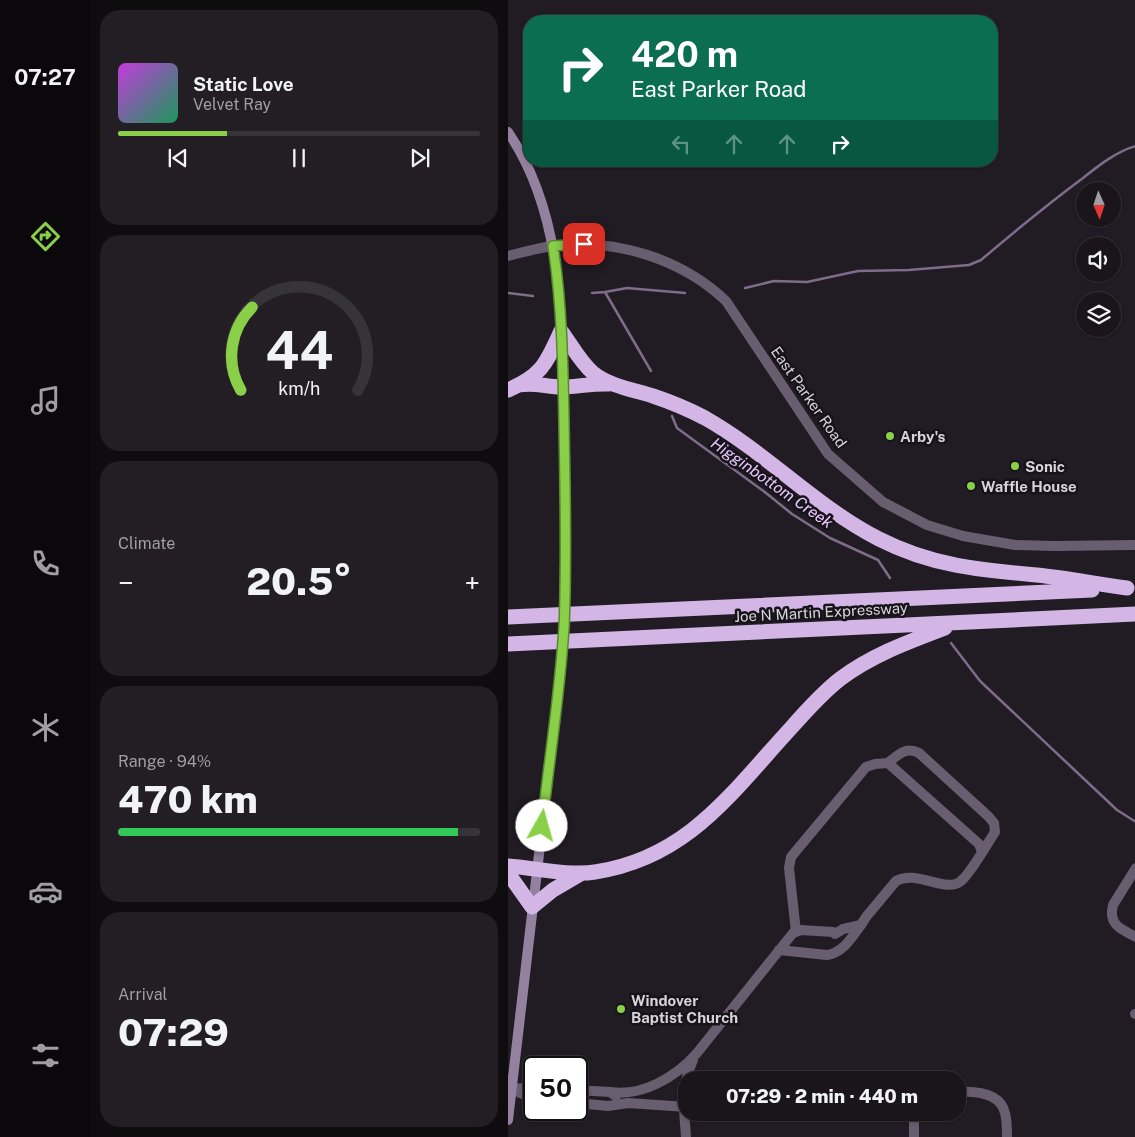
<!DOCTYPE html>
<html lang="en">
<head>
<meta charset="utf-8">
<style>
  :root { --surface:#19151a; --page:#221e23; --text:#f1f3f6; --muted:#9f9fa2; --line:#373439; --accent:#89cf48 }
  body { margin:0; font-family:"Public Sans",sans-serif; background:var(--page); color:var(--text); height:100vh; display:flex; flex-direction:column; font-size:19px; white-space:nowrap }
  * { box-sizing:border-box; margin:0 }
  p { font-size:16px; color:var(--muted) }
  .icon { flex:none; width:28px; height:28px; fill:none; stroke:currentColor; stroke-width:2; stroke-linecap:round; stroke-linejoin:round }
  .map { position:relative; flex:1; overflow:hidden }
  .panel { display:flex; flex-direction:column; gap:10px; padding:10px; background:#0e0c0e; width:418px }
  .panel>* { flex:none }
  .top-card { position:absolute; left:15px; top:15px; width:475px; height:152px; border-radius:20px; box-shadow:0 1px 4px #0004,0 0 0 1px var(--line); background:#0b6e4f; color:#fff; overflow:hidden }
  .needle { width:32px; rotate:177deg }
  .tools { position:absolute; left:568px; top:182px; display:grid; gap:10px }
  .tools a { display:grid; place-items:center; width:45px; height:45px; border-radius:50%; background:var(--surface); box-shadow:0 1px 4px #0004,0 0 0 1px var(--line); font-size:25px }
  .speed { position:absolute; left:15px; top:1056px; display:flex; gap:10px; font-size:25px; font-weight:700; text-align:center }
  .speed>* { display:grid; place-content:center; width:65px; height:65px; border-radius:50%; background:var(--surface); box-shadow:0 1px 4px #0004,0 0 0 1px var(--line); line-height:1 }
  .speed .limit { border:2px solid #111; border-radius:8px; background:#fff; color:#111 }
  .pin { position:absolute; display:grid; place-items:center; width:42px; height:42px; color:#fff; margin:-21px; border-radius:10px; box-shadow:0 2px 8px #0006 }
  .me { position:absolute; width:55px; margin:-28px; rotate:7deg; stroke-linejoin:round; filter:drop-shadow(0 0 4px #0008) }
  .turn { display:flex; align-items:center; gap:18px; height:105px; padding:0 25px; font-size:22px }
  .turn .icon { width:65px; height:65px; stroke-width:2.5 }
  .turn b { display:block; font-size:35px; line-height:42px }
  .lanes { display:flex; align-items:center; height:48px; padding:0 25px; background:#0003; justify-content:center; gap:25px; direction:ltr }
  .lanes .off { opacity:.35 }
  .big { font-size:38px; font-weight:800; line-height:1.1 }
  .panel .card { flex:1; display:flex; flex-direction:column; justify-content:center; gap:8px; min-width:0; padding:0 18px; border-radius:20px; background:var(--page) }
  .panel .dial { align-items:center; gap:0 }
  .dial svg { height:130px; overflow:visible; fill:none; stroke:var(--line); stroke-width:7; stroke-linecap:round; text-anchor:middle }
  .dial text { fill:var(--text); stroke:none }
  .song { display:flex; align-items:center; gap:15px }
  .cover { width:60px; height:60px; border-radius:8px; background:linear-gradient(135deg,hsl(290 70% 55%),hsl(150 70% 35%)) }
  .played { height:5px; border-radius:2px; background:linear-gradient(90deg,var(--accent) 30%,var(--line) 30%) }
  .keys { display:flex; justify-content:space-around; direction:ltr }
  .heat { display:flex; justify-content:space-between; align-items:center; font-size:28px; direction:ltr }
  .charge { height:8px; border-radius:4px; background:linear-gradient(90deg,#34c759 94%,var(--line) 0) }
  .trip { position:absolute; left:170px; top:1071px; width:288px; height:50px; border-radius:20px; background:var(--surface); box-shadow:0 1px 4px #0004,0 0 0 1px var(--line); font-weight:800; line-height:50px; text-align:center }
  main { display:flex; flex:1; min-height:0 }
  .menu { display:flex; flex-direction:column; width:90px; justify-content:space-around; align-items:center; background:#0a080a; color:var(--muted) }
  .menu .icon { width:35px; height:35px }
  .menu .active { color:var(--accent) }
  .menu b { font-size:22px; color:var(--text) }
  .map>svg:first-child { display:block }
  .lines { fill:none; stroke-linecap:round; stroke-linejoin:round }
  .stream { stroke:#7f6c8a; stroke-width:2.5 }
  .minor { stroke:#695d70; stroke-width:10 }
  .tertiary { stroke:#695d70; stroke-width:10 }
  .secondary { stroke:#94819f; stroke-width:10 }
  .motorway { stroke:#d3b6e5; stroke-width:15 }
  .secondary-bridge { stroke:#94819f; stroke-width:10 }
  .route-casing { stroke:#59872f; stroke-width:12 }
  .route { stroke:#89cf48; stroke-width:9 }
  .poi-dot { fill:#89cf48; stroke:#17131a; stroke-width:2 }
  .labels { text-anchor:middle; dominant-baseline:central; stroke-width:5; stroke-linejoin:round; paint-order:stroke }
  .street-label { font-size:15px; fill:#d7d4d9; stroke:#17131a }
  .poi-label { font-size:15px; font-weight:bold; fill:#d7d4d9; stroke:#17131a; text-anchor:start }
  .water-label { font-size:16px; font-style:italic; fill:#e8c6fc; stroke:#17131a }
</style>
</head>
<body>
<main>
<nav class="menu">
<b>07:27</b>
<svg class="icon active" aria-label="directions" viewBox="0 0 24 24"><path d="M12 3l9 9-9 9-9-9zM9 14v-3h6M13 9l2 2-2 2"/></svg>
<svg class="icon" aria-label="music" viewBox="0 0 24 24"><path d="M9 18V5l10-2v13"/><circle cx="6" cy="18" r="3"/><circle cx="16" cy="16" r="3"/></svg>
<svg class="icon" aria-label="phone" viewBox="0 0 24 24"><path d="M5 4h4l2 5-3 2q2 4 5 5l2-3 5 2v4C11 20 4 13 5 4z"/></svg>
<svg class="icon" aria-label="climate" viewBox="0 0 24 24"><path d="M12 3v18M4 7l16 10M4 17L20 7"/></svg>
<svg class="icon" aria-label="car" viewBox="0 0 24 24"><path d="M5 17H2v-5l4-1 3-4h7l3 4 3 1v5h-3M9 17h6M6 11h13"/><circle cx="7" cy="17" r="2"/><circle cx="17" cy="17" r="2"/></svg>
<svg class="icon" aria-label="filters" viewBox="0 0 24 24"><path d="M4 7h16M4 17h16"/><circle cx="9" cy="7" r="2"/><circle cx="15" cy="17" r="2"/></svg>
</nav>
<section class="panel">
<div class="card">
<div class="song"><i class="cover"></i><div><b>Static Love</b><p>Velvet Ray</p></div></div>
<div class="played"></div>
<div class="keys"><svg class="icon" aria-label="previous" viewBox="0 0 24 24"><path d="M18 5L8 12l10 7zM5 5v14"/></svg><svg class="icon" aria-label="pause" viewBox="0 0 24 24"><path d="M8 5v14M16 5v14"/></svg><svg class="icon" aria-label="next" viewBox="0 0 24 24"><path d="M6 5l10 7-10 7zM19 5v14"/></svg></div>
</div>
<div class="card dial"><svg viewBox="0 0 100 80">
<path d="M14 69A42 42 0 1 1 86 69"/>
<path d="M14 69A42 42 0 0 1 21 18" stroke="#89cf48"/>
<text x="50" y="56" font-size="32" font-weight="700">44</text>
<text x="50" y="72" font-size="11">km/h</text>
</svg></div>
<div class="card"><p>Climate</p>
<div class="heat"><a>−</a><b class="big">20.5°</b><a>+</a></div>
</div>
<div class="card"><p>Range · 94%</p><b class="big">470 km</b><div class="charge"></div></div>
<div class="card"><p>Arrival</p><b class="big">07:29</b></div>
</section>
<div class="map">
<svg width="628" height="1137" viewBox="0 0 628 1137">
  <rect width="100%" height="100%" fill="#211c23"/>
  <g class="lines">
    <!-- stream -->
    <path class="stream" d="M237,288L266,281L299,282L350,271L401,270L461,265L473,260C506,232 540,204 575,178C590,166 609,151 628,146
      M97,292L143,371
      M0,293L25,296
      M84,293L97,292L119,288L177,293
      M164,416L169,428L258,493L284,514L322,538L370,560L382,578
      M443,643L472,681L609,810L628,822"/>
    <!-- minor -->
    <path class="minor" d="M628,868L605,905C600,924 612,929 628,937
      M288,932L281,868L283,857L358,767L367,764L380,763L471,844L474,852
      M327,934L335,929L353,925L358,917L388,881C408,869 438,894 453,881C463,873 479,844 487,832L486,823L480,816L411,753C398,746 390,755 380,763
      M271,950L319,955C335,953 344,937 353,925
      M627,1014H628
      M3,1089L26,1099
      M5,1089L26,1087
      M69,1090L102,1092L108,1096
      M102,1092C134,1097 168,1077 189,1053L285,933L293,930L325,932L327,934
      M449,1092C466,1091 492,1092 497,1113C499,1120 499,1129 499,1137
      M69,1103L100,1106L120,1103L179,1107
      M406,1112V1137
      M178,1137C176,1106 172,1090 185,1060"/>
    <!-- tertiary -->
    <path class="tertiary" d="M0,256C15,252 30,248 45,246C106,238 173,258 218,301L320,454L375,502L419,525L455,536L507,545L547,546L628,545"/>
    <!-- secondary -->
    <path class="secondary" d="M0,132C56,214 54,322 56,416C57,464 58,513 57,561
      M0,1120L51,683"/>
    <!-- motorway -->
    <path class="motorway" d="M53,331C63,344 72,362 85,373C101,386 126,390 145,396C163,402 180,409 197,418C259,453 308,507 371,539C424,566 471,570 529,575C559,578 589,584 619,588
      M11,385C26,382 39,387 54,387C70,387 85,383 101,384
      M0,390C35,375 38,363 53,331
      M0,617L584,590
      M0,644L628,614
      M0,866C27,868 61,876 87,872C180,858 224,792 283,728C298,711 314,693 332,679C364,655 400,642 437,628
      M0,873L24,907L45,890L74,873"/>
    <!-- secondary-bridge -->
    <path class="secondary-bridge" d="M51,683L56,627L57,561"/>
  </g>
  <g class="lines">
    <defs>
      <path id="route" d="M34,826C41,760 52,694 56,627C59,559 57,491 56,423C55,364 54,304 45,246L76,244"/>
    </defs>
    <!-- route casing -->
    <use href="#route" class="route-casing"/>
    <!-- route -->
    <use href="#route" class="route"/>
  </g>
  <!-- markers -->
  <g class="poi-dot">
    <circle cx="382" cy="436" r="5"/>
    <circle cx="507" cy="466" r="5"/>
    <circle cx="463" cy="486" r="5"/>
    <circle cx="113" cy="1009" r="5"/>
  </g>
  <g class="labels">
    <!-- street labels -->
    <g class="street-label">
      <text transform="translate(301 397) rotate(55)">East Parker Road</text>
      <text transform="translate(313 612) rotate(-3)">Joe N Martin Expressway</text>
    </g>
    <!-- poi labels -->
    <g class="poi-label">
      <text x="392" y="436">Arby's</text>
      <text x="517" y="466">Sonic</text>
      <text x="473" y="486">Waffle House</text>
      <text x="123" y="1000">Windover<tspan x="123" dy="17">Baptist Church</tspan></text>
    </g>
    <!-- water labels -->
    <g class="water-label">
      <text transform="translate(264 483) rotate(35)">Higginbottom Creek</text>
    </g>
  </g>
</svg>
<div class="tools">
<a><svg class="needle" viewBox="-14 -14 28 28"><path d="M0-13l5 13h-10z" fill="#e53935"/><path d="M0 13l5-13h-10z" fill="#9f9fa2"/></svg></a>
<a><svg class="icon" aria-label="sound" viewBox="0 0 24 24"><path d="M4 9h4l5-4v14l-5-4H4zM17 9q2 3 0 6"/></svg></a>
<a><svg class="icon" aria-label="layers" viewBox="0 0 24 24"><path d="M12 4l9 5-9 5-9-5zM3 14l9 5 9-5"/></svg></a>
</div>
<div class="speed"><div class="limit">50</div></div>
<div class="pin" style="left:76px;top:244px;background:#d93025"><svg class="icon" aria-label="arrive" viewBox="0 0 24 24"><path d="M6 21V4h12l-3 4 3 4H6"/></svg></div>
<svg class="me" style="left:34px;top:826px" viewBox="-20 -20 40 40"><circle r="19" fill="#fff"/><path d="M0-13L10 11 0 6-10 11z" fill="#89cf48"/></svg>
<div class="trip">07:29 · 2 min · 440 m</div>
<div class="top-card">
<div class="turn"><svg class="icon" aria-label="right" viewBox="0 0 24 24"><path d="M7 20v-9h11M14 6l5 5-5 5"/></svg><div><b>420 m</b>East Parker Road</div></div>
<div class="lanes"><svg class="icon off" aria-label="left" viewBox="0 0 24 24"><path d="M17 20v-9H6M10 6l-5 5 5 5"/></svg><svg class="icon off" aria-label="ahead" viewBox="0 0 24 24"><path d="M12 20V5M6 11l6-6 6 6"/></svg><svg class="icon off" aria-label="ahead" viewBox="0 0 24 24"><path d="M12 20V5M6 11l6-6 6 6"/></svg><svg class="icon" aria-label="right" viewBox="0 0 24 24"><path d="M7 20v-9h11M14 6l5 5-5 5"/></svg></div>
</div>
</div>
</main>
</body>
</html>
